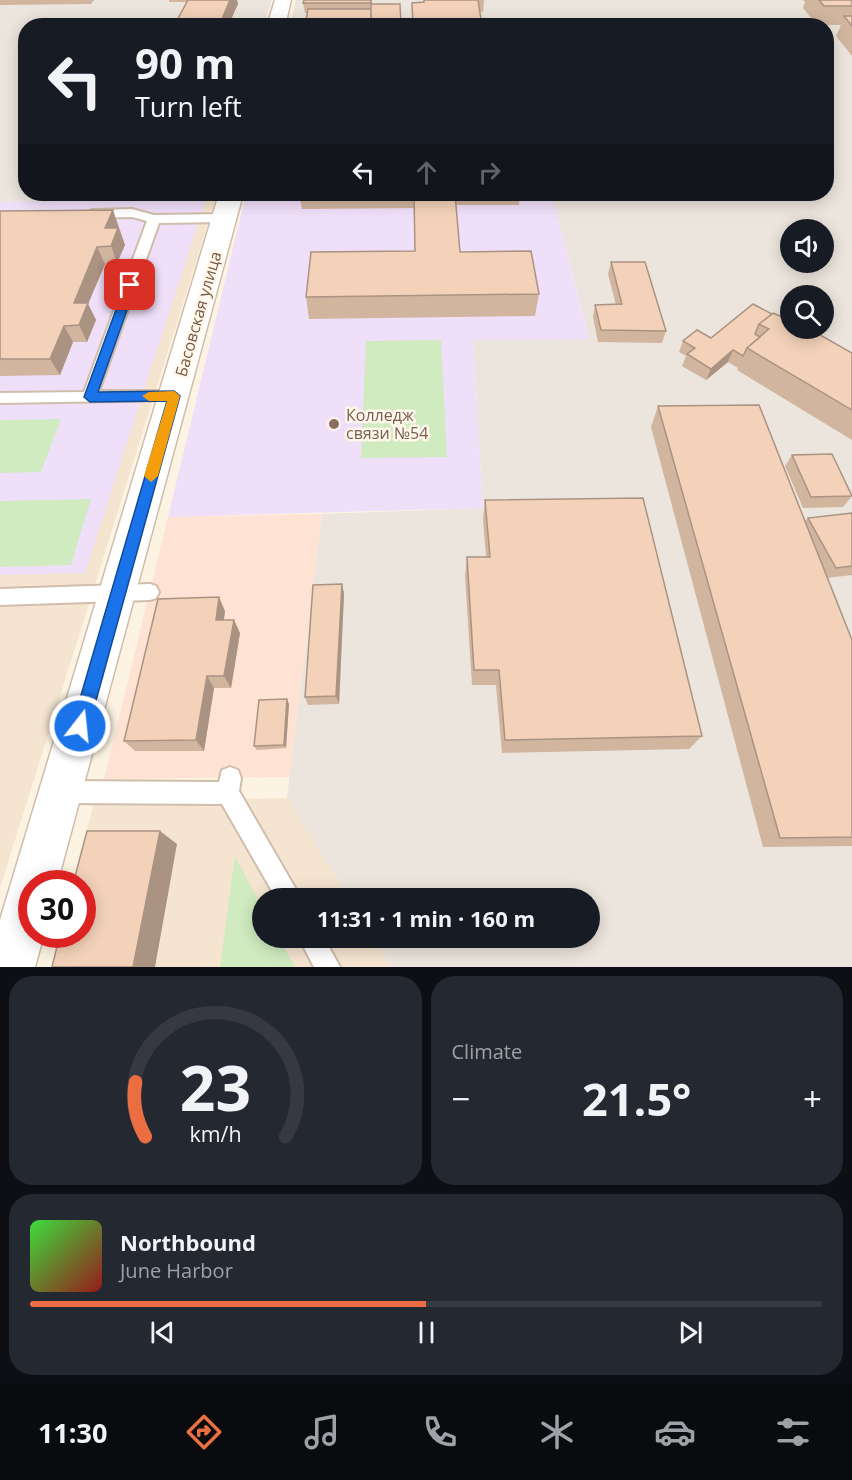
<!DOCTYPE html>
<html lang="en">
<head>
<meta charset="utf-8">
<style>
  :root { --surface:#171b24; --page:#242831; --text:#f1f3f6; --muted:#9ea1a6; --line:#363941; --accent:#eb6e43 }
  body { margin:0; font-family:"Open Sans",sans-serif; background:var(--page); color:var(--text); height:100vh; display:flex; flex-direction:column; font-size:22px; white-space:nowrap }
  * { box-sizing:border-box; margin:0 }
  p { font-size:20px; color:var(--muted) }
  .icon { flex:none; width:33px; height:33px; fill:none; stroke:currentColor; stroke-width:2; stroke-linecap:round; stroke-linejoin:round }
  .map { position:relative; height:967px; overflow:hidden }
  .panel { display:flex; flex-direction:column; gap:9px; padding:9px; background:#0d0f14; flex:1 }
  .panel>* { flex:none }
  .banner { position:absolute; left:18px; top:18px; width:816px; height:183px; border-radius:24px; box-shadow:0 3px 15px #0003; background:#171b24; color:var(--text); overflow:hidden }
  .buttons { position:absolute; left:780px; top:219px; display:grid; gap:12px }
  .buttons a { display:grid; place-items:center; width:54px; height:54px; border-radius:50%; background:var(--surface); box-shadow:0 3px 15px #0003; font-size:30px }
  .speed { position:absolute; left:18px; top:870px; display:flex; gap:12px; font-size:30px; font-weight:700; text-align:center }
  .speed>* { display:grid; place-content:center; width:78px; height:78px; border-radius:50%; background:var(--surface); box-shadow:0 3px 15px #0003; line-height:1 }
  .speed .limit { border:9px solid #d22; background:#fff; color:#111 }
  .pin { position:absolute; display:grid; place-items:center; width:51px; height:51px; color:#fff; margin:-26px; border-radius:12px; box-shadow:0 3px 9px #0006 }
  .me { position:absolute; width:66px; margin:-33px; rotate:16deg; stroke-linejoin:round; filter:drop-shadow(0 0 4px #0008) }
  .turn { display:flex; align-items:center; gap:21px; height:126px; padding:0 18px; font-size:27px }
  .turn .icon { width:78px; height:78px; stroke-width:2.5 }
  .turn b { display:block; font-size:42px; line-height:51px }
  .lanes { display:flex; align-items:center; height:57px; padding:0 18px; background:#0003; justify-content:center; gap:30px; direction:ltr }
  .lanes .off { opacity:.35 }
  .big { font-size:45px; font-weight:700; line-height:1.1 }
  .panel .widget { flex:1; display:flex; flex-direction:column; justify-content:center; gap:9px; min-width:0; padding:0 21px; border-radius:24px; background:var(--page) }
  .panel .dial { align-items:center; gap:0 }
  .dial svg { height:156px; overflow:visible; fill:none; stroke:var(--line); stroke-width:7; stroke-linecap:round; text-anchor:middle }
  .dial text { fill:var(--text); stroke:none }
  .song { display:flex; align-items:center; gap:18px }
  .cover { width:72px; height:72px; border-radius:9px; background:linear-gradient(135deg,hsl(120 70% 55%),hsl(0 70% 35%)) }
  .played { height:6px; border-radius:3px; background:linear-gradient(90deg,var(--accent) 50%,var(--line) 50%) }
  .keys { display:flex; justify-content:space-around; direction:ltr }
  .heat { display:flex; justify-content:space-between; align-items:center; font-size:33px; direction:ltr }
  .panel .tiles { flex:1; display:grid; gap:9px; grid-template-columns:1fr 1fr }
  .widget:last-child { grid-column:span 2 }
  .trip { position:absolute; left:252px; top:888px; width:348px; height:60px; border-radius:30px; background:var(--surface); box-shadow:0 3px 15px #0003; font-weight:700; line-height:60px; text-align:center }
  .tabs { display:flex; height:96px; justify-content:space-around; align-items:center; background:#090b0e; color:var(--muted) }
  .tabs .icon { width:42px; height:42px }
  .tabs .active { color:var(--accent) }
  .tabs b { font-size:27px; color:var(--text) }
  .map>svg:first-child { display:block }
  .residential { fill:#f5e5d0 }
  .commercial { fill:#fee3d5 }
  .industrial { fill:#ece5dd; fill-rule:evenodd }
  .education { fill:#f0dff9 }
  .green { fill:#d0ebc0 }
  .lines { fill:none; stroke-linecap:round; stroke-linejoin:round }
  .service-casing { stroke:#d0bdab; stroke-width:4 }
  .minor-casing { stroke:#d0bdab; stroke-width:3 }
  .service { fill:#fff; fill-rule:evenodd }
  .minor { fill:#fff; fill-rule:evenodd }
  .wall { fill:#d1b59f }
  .shaded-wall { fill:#aa9382 }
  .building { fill:#f3d2b9; stroke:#aa9382; stroke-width:1.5 }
  .route { fill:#1a73e8; stroke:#114b97; stroke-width:1.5 }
  .slow { fill:#f59e0b }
  .education-dot { fill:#8d6e63; stroke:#fff7e9; stroke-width:2 }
  .labels { text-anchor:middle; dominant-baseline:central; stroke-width:5; stroke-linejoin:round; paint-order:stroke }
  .street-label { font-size:16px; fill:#755948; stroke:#fff7e9 }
  .education-label { font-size:16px; fill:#785e54; stroke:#fff7e9; text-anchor:start }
</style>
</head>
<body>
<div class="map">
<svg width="852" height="967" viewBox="0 0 852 967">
  <rect width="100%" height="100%" fill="#fdf3e2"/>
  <!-- residential -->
  <path class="residential" d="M216,198L0,888V202Z
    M287,798L349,898H262V938H373L391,967H52L82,934V884L73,883L94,802Z"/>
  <!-- commercial -->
  <path class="commercial" d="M322,514L290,777L104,779L168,517Z"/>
  <!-- industrial -->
  <path class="industrial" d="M0,0H272L263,25L26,26V194H208L206,198L0,202Z
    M296,0H852V967H391L373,938H590V898H349L287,798L322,514L483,508L473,339L589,338L552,194H826V26L290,25ZM790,230H824V262H790ZM790,296H824V328H790Z"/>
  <!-- education -->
  <path class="education" d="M246,194H552L589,339L473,340L483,508L168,517Z
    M206,198L85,573L0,575V202Z"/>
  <!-- green -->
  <path class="green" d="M441,340L447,457L361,458L366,341Z
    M61,419L41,472L0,473V420Z
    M91,499L71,565L0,567V501Z
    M235,856L262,907V938H279L295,967H220Z"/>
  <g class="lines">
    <defs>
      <path id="service" d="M132,209L154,215L225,214L231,218L225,222L159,223L99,391H174L179,392L182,396L179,400L0,403V393L84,392L147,221L132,217L92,218L86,214L92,210Z
        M150,584L156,586L159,592L156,598L150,600L0,605V589Z
        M230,767L238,770L241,778L239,791L301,898H276L222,804L62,803L54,800L51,792L54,784L62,781L219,782L222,770Z
        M299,938H324L340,967H314Z"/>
      <path id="minor" d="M275,0H291L285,26H267Z
        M219,194H243L57,884H32V934H44L35,967H0V920Z"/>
    </defs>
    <!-- service casing -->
    <use href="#service" class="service-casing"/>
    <!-- minor casing -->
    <use href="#minor" class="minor-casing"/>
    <!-- service -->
    <use href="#service" class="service"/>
    <!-- minor -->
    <use href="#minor" class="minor"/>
  </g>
  <!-- wall -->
  <path class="wall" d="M0,0H94L91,4L0,5Z
    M169,0H237L238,4L228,26H174L187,2H169Z
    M372,0V4L401,26H306V21L307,13H305L303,3Z
    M424,0H484L483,12L424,2Z
    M803,0H852V56L836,36L841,25H817L803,8L805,2Z
    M299,194H520L519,205H456L460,252L539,294L535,316L309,319L306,297L415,251L414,208L302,209Z
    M0,211L119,227L118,229L125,245L117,263L105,264L88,304L96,320L87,342H73L60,375L0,376Z
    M611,262L666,331L662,343L598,342L593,317L595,305H616L608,274Z
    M772,314L852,353V440L737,370L738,368L728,362L706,380L682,366L686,356L679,352L683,341L711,338Z
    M658,406L805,521L808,518L852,513V575L827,578L852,640V846L763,847L651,427Z
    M792,455L852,496L843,507L803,508L785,466Z
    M485,500L702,736L689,749L502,753L496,685H472L465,576L467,557H486L483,520Z
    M342,584L344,594L339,704L308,705L305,697Z
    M225,611L224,620H234L240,633L231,688H214L204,751H135L124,741Z
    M289,704L286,748L257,750L254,746Z"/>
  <!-- shaded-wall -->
  <path class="shaded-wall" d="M230,0H237L238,4L228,26H219Z
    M113,210L125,245L117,263L105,228Z
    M97,247L105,264L88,304L96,320L87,342L79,325L74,303Z
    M64,326L73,342L60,375L50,359Z
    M733,350L728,362L706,380L711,369Z
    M342,584L344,594L339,704L336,696Z
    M219,597L225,611L222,633L216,620Z
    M234,620L240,633L231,688L224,676Z
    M207,676L214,688L204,751L196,740Z
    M287,699L289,704L286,748L284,745Z
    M160,831L177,844L155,967H133Z"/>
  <!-- building -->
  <path class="building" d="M188,0H230L219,26H174Z
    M304,0H371V3H303Z
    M424,0H478L482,26H413L412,3L424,2Z
    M819,0H852V6H824Z
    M371,4H400L401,26H371Z
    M308,9H371V20L306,21Z
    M844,16H852V26Z
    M414,194H455L460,252L531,251L539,294L306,297L311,252L415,251Z
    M113,210L105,228H118L111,246L97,247L74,303H88L79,325L64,326L50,359H0V211Z
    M611,262H645L666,331L601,330L595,305L622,304Z
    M753,304L772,314L759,324L755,334L760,337L747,348L743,356L733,350L711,369L687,354L695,348L683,341L697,330L711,338Z
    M773,313L782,317L785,316L790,319V328H808L852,353V410L747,348L769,329L759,324Z
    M759,405L852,640V837L780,838L658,406Z
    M832,454L852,496L811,497L792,455Z
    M643,498L702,736L505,740L499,670H474L467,557H490L485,500Z
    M852,513V566L836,568L808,518Z
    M342,584L336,696L305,697L313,585Z
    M219,597L216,620H234L224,676H207L196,740L124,741L158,599Z
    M287,699L284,745L254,746L259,700Z
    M87,831H160L133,967H52L60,934H82V884H73Z"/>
  <!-- route -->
  <path class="route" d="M130,282L136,285L98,392L174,391L180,396L89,726L86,732L80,734L74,732L72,726L167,401L90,402L84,397L125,285Z"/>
  <!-- slow -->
  <path class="slow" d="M174,391L180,396L158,476L151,482L144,476L167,401H149L142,396L149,392Z"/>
  <!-- markers -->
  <circle class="education-dot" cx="334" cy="424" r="6"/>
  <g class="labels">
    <!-- street labels -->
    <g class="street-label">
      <text transform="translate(198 314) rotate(-74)">Басовская улица</text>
    </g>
    <!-- education labels -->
    <g class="education-label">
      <text x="346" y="415">Колледж<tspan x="346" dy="18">связи №54</tspan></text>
    </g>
  </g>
</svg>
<div class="buttons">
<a><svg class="icon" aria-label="sound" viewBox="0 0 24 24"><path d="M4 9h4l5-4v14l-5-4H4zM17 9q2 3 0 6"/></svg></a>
<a><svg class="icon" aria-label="search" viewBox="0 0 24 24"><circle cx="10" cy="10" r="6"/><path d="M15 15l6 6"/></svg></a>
</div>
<div class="speed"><div class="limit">30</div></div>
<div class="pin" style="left:130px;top:285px;background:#d93025"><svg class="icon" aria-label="arrive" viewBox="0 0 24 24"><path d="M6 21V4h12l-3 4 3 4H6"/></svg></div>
<svg class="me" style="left:80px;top:726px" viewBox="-20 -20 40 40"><circle r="17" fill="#1a73e8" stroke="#fff" stroke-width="3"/><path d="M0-11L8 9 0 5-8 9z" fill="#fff"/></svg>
<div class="trip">11:31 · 1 min · 160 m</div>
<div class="banner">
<div class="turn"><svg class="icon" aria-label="left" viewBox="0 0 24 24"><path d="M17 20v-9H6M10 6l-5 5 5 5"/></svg><div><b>90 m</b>Turn left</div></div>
<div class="lanes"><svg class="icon" aria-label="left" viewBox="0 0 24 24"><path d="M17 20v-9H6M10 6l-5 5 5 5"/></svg><svg class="icon off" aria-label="ahead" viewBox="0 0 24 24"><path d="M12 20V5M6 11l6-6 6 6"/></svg><svg class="icon off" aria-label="right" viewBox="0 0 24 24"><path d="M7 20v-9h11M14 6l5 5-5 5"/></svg></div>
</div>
</div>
<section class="panel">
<div class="tiles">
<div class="widget dial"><svg viewBox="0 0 100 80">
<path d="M14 69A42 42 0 1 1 86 69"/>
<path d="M14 69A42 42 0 0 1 9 41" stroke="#eb6e43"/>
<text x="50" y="56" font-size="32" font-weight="700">23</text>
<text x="50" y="72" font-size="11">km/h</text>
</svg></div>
<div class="widget"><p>Climate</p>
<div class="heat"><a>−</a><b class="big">21.5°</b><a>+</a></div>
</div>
<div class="widget">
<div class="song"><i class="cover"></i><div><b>Northbound</b><p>June Harbor</p></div></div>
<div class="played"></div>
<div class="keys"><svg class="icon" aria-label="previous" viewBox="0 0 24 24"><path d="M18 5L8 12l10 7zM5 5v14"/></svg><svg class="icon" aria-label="pause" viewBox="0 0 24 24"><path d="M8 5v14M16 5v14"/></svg><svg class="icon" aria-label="next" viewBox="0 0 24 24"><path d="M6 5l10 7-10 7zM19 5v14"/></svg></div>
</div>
</div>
</section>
<nav class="tabs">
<b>11:30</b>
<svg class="icon active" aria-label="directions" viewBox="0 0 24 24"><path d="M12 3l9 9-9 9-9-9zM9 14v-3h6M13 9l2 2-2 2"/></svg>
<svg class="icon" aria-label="music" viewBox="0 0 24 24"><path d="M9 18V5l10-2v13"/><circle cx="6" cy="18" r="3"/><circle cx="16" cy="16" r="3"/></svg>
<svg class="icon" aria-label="phone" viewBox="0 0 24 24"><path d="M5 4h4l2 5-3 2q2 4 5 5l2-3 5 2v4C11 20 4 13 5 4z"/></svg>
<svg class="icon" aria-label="climate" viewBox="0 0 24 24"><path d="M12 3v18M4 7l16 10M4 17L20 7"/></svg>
<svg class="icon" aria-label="car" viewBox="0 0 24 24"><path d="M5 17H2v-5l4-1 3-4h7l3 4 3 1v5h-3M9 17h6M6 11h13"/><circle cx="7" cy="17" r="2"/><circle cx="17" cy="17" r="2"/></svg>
<svg class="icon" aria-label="filters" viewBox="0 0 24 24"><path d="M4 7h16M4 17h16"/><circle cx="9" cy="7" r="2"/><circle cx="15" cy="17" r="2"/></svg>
</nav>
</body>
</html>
